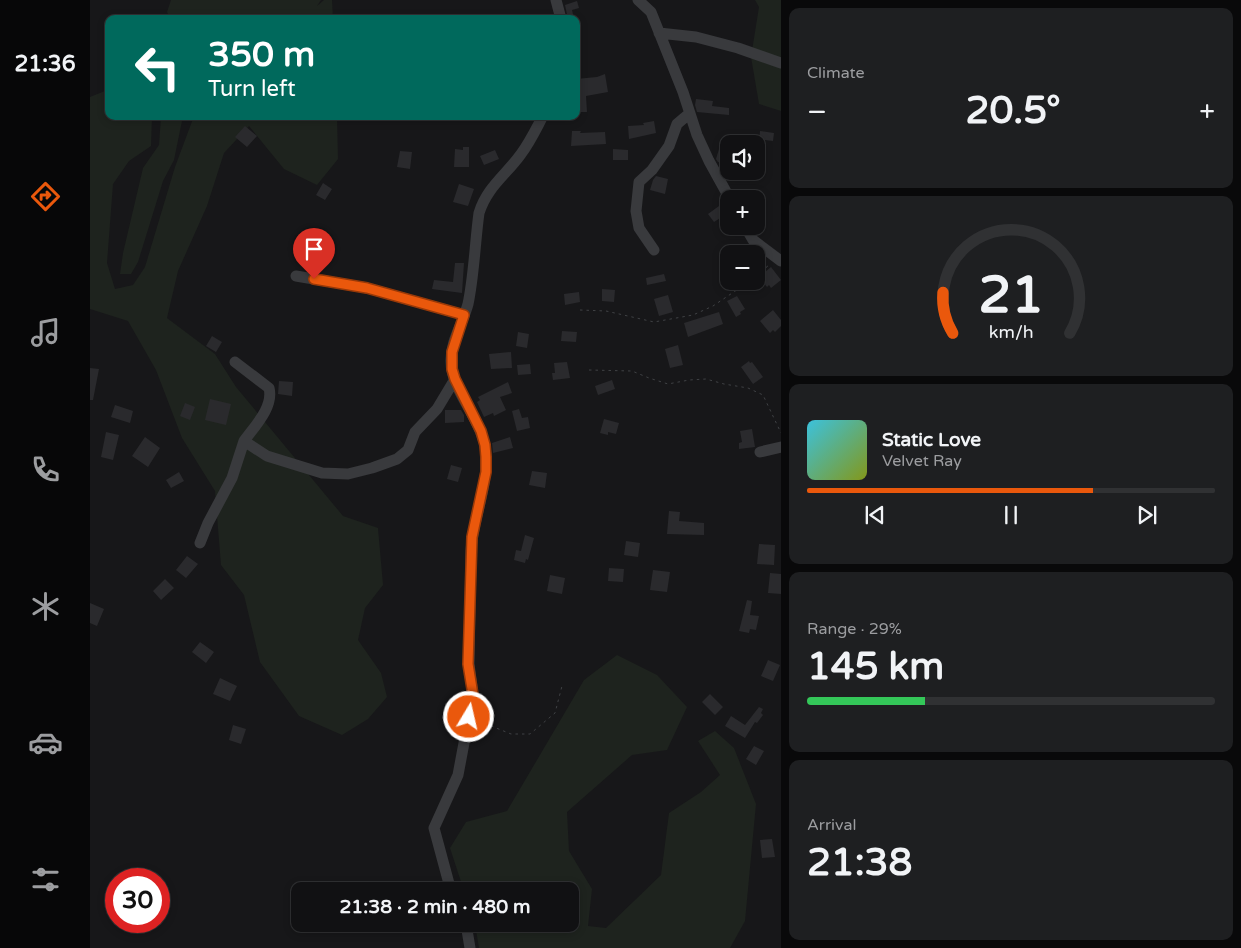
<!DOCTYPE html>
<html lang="en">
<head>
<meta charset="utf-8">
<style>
  :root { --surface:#111113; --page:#1e1f21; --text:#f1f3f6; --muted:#9c9da0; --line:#303133; --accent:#ea580c }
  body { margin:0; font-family:"Varela Round",sans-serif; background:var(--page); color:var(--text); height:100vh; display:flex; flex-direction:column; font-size:19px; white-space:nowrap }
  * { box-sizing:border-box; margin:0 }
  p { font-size:16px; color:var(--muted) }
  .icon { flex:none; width:28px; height:28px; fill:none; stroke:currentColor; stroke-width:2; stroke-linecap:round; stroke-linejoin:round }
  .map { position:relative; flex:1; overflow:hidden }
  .details { display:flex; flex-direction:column; gap:8px; padding:8px; background:#09090a; width:460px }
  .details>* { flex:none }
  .guide { position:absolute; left:15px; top:15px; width:475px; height:105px; border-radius:10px; box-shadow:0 2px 8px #0003,0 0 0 1px var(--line); background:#00695c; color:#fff; overflow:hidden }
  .controls { position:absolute; left:630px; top:135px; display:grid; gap:10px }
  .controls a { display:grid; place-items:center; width:45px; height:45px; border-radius:10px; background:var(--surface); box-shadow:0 2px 8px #0003,0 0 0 1px var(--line); font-size:25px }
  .speed { position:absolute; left:15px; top:868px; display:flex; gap:10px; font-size:25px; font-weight:700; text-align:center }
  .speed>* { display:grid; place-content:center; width:65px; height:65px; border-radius:50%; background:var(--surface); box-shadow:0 2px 8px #0003,0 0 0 1px var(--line); line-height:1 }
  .speed .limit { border:8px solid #d22; background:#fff; color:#111 }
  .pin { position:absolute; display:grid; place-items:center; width:42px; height:42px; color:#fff; margin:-51px -21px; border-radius:50% 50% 50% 0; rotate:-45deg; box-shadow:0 0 5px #0007 }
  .pin .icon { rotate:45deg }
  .me { position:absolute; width:55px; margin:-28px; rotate:9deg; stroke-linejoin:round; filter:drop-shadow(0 0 4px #0008) }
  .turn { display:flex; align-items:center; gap:18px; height:105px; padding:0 20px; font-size:22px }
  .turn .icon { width:65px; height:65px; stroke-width:2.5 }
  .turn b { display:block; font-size:35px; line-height:42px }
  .big { font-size:38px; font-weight:700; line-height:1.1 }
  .details .tile { flex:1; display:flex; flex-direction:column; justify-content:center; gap:8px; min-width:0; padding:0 18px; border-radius:10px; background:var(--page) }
  .details .dial { align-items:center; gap:0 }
  .dial svg { height:130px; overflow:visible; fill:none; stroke:var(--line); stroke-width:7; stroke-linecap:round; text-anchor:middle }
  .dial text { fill:var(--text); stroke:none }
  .song { display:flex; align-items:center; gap:15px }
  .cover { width:60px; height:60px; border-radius:8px; background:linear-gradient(135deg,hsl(190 70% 55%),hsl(70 70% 35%)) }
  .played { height:5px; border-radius:2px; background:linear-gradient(90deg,var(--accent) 70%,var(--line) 70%) }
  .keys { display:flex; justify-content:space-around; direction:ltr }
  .heat { display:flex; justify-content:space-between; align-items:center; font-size:28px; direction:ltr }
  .charge { height:8px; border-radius:4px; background:linear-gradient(90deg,#34c759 29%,var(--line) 0) }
  .trip { position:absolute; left:201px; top:882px; width:288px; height:50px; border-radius:10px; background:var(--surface); box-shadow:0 2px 8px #0003,0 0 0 1px var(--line); font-weight:700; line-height:50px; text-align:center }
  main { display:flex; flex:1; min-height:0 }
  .menu { display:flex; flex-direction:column; width:90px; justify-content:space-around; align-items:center; background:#070708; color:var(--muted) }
  .menu .icon { width:35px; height:35px }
  .menu .active { color:var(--accent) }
  .menu b { font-size:22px; color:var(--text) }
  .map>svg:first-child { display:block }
  .green { fill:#1e231e }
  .building { fill:#2a2a2d }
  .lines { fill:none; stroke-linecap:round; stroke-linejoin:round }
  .path { stroke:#3f4144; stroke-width:1; stroke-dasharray:2.5 4; stroke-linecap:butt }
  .minor { stroke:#393a3d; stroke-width:11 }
  .route-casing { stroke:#983908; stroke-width:12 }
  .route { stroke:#ea580c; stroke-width:9 }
</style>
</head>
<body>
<main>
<nav class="menu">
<b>21:36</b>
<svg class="icon active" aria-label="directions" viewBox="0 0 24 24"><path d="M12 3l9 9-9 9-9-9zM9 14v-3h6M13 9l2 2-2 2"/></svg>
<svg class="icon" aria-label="music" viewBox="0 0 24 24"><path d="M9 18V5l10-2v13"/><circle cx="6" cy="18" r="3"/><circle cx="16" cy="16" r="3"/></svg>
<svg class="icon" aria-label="phone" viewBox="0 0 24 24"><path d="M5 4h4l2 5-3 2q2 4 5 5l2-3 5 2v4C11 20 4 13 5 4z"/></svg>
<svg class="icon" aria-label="climate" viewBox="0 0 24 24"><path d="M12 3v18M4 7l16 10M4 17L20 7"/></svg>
<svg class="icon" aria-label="car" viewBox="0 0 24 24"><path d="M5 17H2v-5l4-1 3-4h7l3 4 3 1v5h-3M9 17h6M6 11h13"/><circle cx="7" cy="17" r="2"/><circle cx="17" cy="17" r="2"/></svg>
<svg class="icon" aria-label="filters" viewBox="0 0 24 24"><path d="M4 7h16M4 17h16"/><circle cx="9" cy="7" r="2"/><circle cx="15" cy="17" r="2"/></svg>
</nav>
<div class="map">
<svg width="691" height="948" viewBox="0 0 691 948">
  <rect width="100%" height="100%" fill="#171719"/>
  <!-- green -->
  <path class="green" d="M81,0H231L227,6L234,0H242L243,19H80L77,12Z
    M665,0H691V111L669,104L661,57L669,7Z
    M19,85V116H62L61,146L39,161L23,184L17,263L25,289L43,285L55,267L85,167L104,116H247L248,159L227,185L194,169L159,126L134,153L117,206L88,271L77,318L125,354L146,387L253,516L288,528L293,585L275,608L268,640L291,673L297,697L278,719L252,735L209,716L170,662L154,595L131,565L125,491L92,438L66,370L38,321L0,309V97L15,91Z
    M71,116H93L84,160L73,181L48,262L41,274H30L33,253L53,168L69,145Z
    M527,655L567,675L597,707L577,750L542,755L477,812L479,851L502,889L498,926L516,928L571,875L579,813L611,792L630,775L608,741L625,731L644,748L666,804L655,921L640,948H389L385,924H480V891H374L360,848L376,822L417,811L494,680Z"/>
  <!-- building -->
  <path class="building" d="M487,1L489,8L482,10L484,19H478L475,5Z
    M515,74L518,92L496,96L497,112H486V79L507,77Z
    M606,99L623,101L622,106L639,108V115L607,112L605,105Z
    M564,121L566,133L539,139L538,126L554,125L553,123Z
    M155,126L167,136L157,147L145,137Z
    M482,131H491L490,133L515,132L516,144L481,146Z
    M670,131L684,133L683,141L675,140V143L669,142Z
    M373,147H379V167H364L365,149L373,150Z
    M523,149L538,150V160H523Z
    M629,149L639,151V165L628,162L626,159Z
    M405,150L409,159L394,165L390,156Z
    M310,151L322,152L320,169L307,167Z
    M566,176L578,179L575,194L560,190L563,180Z
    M233,183L242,189L235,200L226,195Z
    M369,184L384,189L378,206L363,202Z
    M629,206L635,215L624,222L618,214Z
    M365,263H374L372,293L342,289L344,280L363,282Z
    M681,267L691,280L681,288L679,285L677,287L669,277Z
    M574,274L576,281L557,285L556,278Z
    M512,289L525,290L524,302L512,301Z
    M489,292L490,302L475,305L474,294Z
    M578,295L583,312L569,316L564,299Z
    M647,296L655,309L650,312L651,314L646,317L637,301Z
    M683,310L691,320V326L685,332L683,330L680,333L670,321Z
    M629,312L633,324L598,337L594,323Z
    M472,331L487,332L486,342L471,341Z
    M428,332L439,334L437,348L426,346Z
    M122,336L132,342L126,352L116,346Z
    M588,345L593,365L580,368L575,349Z
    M421,352L422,368L401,369L399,354Z
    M659,361L660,363L662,362L673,377L663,384L651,367Z
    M477,362L480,378L463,380L462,373H465L464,363Z
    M440,364L441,374L428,375L427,365Z
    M0,368L9,369L3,400H0Z
    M522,380L525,389L508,395L505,386Z
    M189,381L203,382L202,396L188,394Z
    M418,382L422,393L410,397L416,410L404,416L403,413L394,417L387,402L390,400L388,397Z
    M120,399L141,404L136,425L115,420Z
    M95,403L105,407L100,420L90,416Z
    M25,405L43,411L40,423L21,417Z
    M429,409L432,418L438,417L440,428L427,431L422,411Z
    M355,410H371L374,415V422L355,423Z
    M514,419L529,423L526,434L518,432V435L510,433Z
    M662,429L665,447L649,449V443L652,442L650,431Z
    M16,432L29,435L23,460L11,457Z
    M55,437L70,448L58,467L42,456Z
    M420,437L423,448L403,453L402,443Z
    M361,465L372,468L368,482L357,479Z
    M442,471L457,473L455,488L439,485Z
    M89,472L94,481L81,488L76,480Z
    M579,511L590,512L589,521L614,523V535L577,534Z
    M435,535L444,538L438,560L436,559L435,563L424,560L426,550L431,551Z
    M536,541L550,543L548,557L534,555Z
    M669,544L685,545L684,565L667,564Z
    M97,556L108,564L96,578L86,570Z
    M519,568L534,569L533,582L518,581Z
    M563,570L580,572L577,592L560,590Z
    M680,573L691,574V594L678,593Z
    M460,575L475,578L472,594L457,591Z
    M75,579L84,588L71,600L63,591Z
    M657,600L662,601L660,615L669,616L666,630L660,629L659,633L649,631Z
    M0,603L14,609L7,626L0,623Z
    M110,642L124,652L116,663L102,652Z
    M678,660L690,665L683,681L671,676Z
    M130,678L147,686L140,701L123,694Z
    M620,694L633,707L625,715L612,702Z
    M669,707L673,709L671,713L673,715L667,723L665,722L655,738L635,726L641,716L655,725Z
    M143,725L156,729L151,744L139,740Z
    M664,746L674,751L666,765L656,759Z
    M682,839L685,857L672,858L670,840Z"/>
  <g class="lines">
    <!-- path -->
    <path class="path" d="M666,276L679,265
      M490,310L516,311L564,322L603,315L623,306L660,281
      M499,370L542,371L559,378L578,384L599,380L616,379L634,384L658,388L673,395L691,433
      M389,721L421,734H440L465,713L472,686"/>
    <!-- minor -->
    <path class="minor" d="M466,0L471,19
      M548,0L561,12L593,92L607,135L619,161L640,199
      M569,33L606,37L648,48L691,63
      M655,226L663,240L691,261
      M564,250L549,228L546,211L549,182L562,170L579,146L587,124L600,113
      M206,276L277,288L374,315
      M145,362L179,388C184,407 164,427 154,441L177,456L232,473L258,474L282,468L307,459L318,450L325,432L347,409L365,379
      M670,452L691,447
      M110,543L118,523L142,478L154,441
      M361,891L344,828L368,775L383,695L379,664L381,551C383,516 401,481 395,446C390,418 361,389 361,362C360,342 373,323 378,304C384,276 385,242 389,213C397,187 416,175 431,154C440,142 446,129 453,116
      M376,924L380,948"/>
  </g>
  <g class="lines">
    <defs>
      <path id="route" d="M224,279L277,288L374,315L362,352V369L365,379L391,431L395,445L396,457V472L382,537L378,664L383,695L379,717"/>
    </defs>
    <!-- route casing -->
    <use href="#route" class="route-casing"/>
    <!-- route -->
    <use href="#route" class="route"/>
  </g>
</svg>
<div class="controls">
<a><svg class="icon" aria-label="sound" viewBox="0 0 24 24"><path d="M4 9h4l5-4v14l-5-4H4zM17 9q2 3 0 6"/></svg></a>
<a>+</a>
<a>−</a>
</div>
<div class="speed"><div class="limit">30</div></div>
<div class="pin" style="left:224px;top:279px;background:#d93025"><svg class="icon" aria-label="arrive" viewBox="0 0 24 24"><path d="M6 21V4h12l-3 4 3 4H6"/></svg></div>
<svg class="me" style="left:379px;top:717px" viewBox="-20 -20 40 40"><circle r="17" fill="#ea580c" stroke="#fff" stroke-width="3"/><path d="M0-11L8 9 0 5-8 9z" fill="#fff"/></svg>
<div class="trip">21:38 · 2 min · 480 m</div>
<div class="guide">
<div class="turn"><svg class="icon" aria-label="left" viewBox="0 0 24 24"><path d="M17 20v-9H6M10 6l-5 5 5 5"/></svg><div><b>350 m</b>Turn left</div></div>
</div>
</div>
<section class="details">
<div class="tile"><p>Climate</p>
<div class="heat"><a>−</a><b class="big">20.5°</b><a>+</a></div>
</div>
<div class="tile dial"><svg viewBox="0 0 100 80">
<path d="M14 69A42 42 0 1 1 86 69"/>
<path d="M14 69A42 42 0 0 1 8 44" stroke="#ea580c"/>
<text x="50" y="56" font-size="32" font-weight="700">21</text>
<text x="50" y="72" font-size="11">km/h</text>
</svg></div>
<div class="tile">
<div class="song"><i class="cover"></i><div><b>Static Love</b><p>Velvet Ray</p></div></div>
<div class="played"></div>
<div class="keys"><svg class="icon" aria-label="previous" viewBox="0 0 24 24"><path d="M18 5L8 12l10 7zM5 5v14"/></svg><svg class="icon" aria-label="pause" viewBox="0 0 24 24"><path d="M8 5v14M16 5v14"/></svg><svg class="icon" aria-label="next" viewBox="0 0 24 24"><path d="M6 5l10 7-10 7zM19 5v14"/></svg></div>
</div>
<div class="tile"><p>Range · 29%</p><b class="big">145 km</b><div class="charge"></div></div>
<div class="tile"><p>Arrival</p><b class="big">21:38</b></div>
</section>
</main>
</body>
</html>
